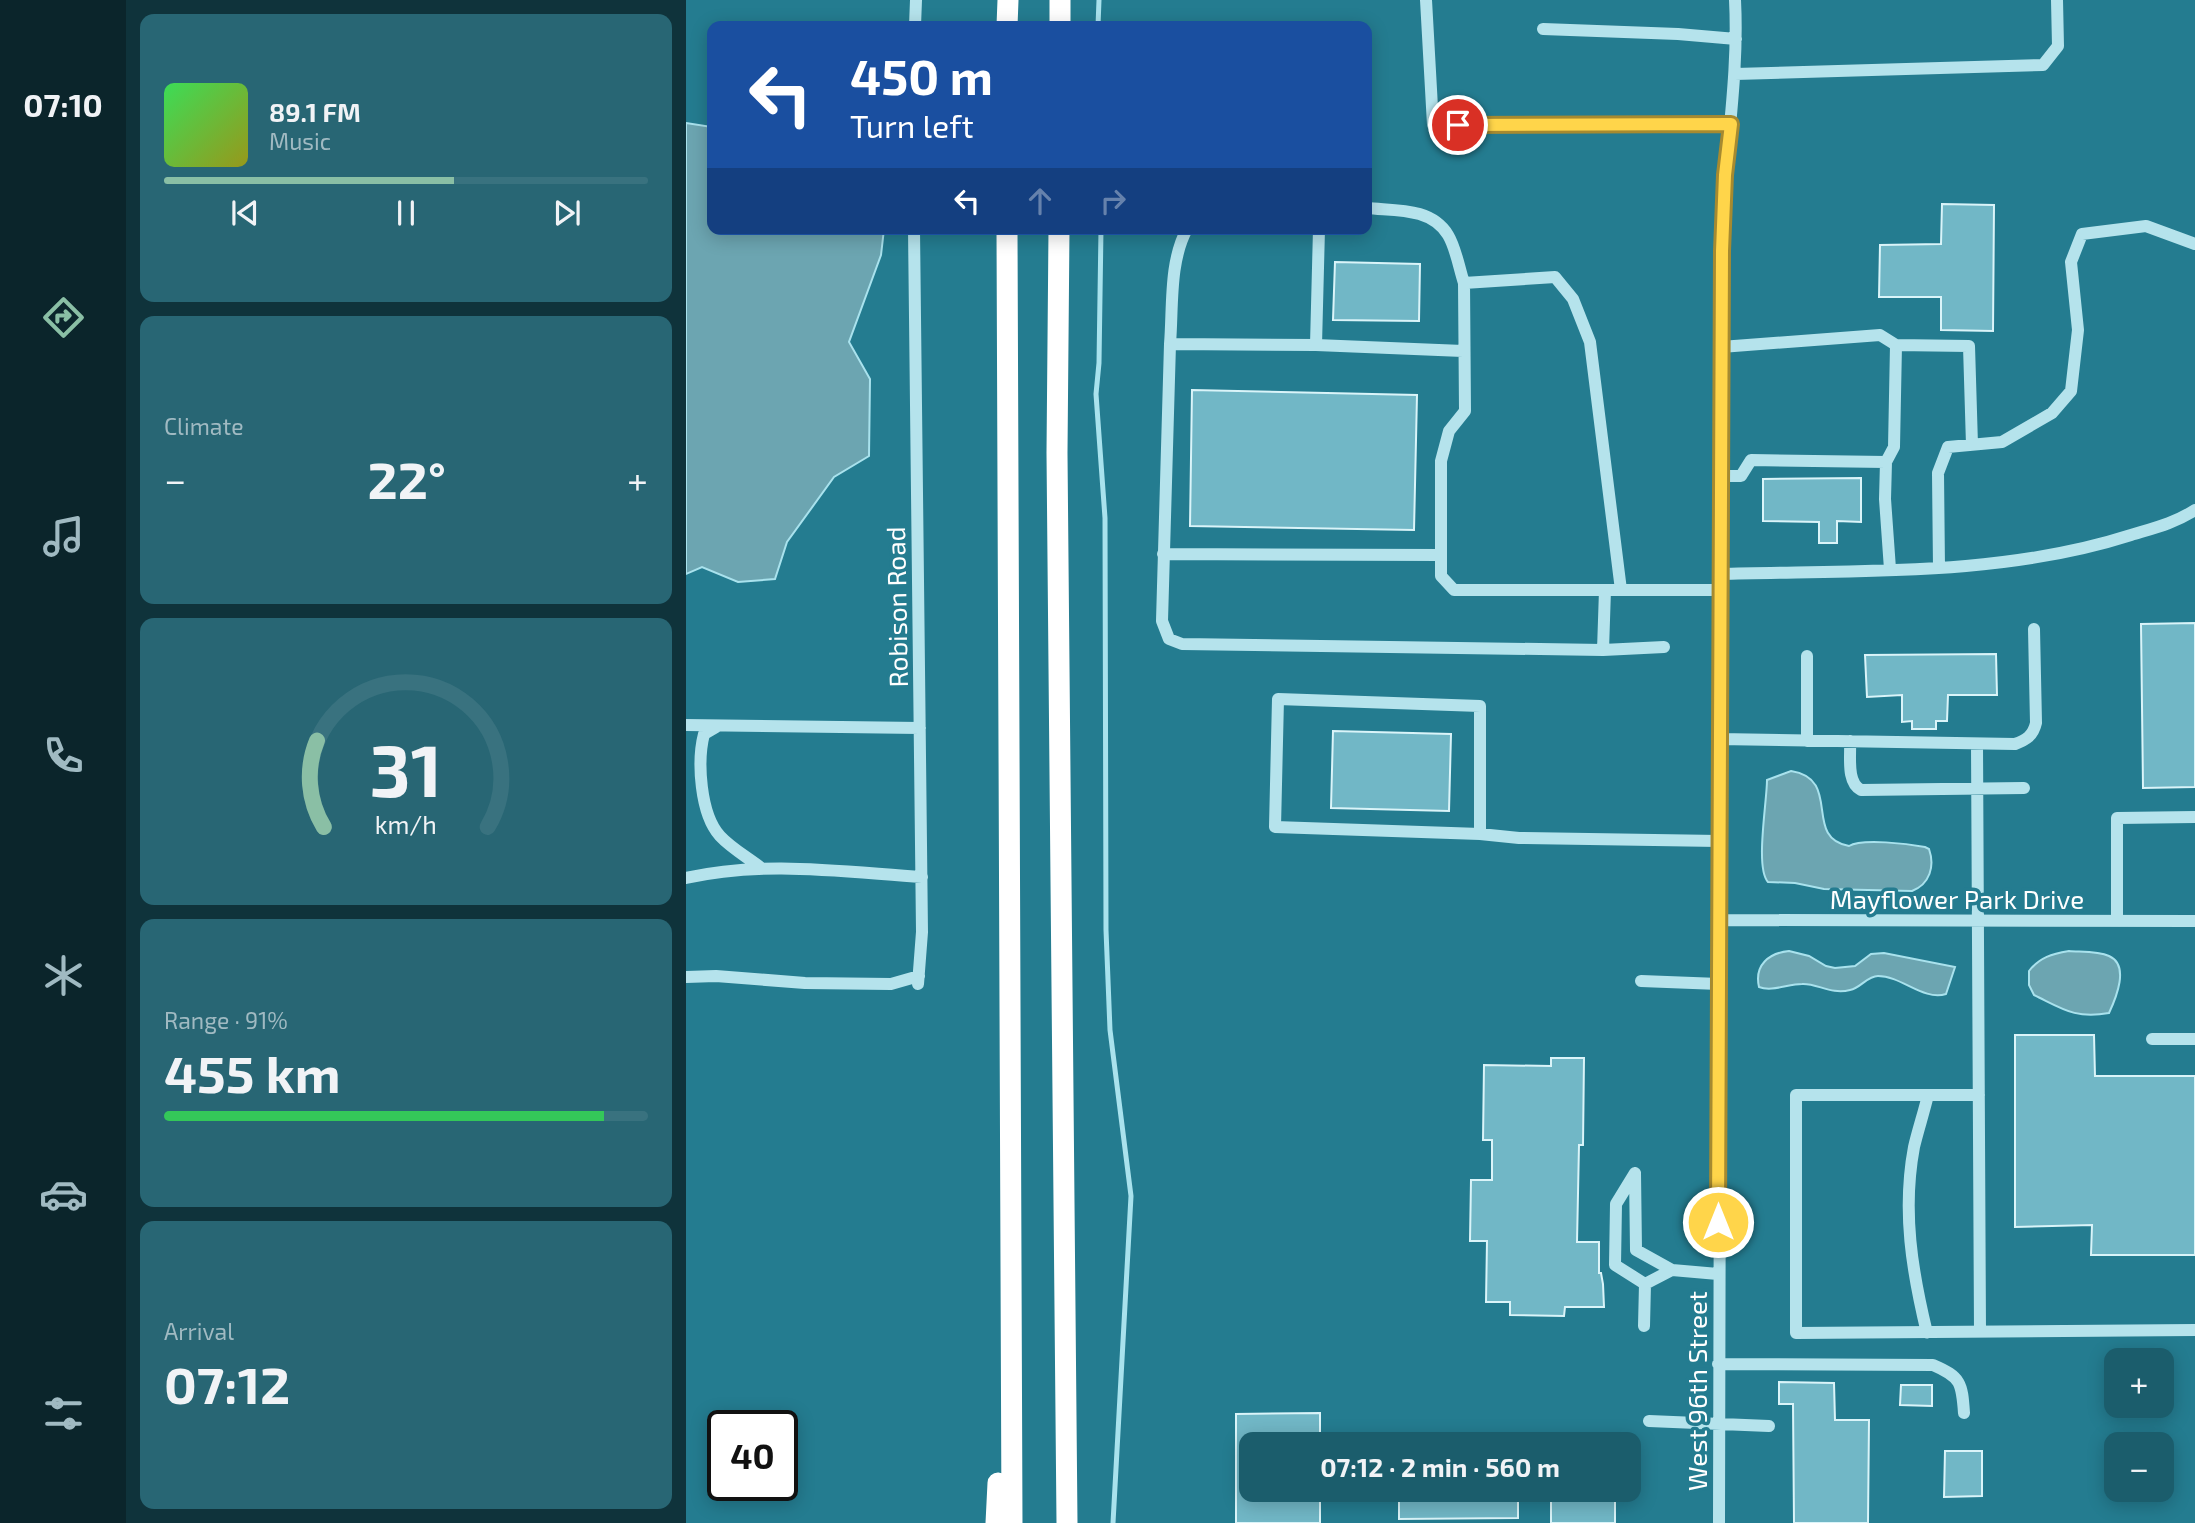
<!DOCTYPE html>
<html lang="en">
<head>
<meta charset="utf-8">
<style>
  :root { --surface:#1b5d6c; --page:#286674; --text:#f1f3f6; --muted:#a0bac2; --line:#39727f; --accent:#8abfa5 }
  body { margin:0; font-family:"Exo 2",sans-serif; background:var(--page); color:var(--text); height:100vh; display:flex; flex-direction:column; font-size:26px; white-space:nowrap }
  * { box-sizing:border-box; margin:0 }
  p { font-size:23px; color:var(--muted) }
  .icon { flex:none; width:38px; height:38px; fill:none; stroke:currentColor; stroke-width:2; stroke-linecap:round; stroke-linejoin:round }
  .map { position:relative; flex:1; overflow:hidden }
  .drawer { display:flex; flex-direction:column; gap:14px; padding:14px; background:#0f333b; width:560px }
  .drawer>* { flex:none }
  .hud { position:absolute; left:21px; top:21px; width:665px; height:214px; border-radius:14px; box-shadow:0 4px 18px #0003; background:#1a4fa0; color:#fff; overflow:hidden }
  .fabs { position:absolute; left:1418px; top:1348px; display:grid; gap:14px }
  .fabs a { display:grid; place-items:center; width:70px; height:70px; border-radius:14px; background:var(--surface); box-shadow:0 4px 18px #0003; font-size:35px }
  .speed { position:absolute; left:21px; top:1410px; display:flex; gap:14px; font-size:35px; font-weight:700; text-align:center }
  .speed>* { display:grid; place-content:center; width:91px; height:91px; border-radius:50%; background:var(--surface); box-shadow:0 4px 18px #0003; line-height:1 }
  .speed .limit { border:4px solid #111; border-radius:10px; background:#fff; color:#111 }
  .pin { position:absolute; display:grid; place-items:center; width:60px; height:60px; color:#fff; margin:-30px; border:4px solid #fff; border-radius:50%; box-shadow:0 2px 7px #0007 }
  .me { position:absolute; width:77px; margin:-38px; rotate:0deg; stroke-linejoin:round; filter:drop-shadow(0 0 5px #0008) }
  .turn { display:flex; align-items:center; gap:24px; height:147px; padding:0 28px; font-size:32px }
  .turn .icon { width:91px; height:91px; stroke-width:2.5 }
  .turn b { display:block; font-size:49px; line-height:60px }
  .lanes { display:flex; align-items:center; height:66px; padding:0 28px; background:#0003; justify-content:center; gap:35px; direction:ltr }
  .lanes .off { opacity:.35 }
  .big { font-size:52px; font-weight:700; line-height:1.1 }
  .drawer .widget { flex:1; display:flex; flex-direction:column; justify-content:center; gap:10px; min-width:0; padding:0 24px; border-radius:14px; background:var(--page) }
  .drawer .dial { align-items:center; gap:0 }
  .dial svg { height:182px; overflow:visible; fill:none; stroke:var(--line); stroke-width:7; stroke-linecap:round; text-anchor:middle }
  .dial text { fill:var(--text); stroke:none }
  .song { display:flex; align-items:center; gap:21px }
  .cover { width:84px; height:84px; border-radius:10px; background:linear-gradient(135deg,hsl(130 70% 55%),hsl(60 70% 35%)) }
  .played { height:7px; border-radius:4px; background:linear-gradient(90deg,var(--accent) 60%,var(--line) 60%) }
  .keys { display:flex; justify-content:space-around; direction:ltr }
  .heat { display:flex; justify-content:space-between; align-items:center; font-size:38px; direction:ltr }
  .charge { height:10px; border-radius:5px; background:linear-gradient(90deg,#34c759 91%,var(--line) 0) }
  .trip { position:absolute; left:553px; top:1432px; width:402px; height:70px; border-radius:14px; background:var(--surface); box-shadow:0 4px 18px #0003; font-weight:700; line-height:70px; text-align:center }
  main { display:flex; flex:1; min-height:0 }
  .tab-bar { display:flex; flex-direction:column; width:126px; justify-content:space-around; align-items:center; background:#0b252b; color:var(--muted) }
  .tab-bar .icon { width:49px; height:49px }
  .tab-bar .active { color:var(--accent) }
  .tab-bar b { font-size:32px; color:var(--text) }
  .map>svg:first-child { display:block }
  .water { fill:#6ca5b1; stroke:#a9e2ed; stroke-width:2 }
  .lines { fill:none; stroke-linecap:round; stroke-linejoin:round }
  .stream { stroke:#a9e2ed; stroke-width:5 }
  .building { fill:#71b7c6; stroke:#daf4f9; stroke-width:2 }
  .minor { stroke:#b5e3ec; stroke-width:12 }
  .highway { stroke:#fff; stroke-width:21 }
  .route-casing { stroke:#a68a30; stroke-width:18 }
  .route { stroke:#ffd54a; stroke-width:12 }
  .labels { text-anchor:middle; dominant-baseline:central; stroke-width:7; stroke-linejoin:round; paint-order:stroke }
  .street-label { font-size:26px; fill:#fff; stroke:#247c90 }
</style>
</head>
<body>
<main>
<nav class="tab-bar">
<b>07:10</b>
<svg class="icon active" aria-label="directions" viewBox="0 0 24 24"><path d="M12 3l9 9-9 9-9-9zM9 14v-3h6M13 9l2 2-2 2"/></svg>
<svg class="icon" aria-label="music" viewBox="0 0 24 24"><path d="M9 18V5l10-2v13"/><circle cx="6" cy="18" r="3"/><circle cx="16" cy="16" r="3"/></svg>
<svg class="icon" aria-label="phone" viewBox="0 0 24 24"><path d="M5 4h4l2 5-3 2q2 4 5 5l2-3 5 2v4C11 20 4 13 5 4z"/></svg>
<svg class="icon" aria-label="climate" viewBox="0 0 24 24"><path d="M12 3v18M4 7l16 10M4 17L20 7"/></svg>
<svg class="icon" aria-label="car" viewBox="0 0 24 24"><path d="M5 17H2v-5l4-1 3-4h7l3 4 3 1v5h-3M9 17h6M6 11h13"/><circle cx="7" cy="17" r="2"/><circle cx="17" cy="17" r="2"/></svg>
<svg class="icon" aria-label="filters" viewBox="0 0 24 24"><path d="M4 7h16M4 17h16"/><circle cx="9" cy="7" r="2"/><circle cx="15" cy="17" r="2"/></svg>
</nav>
<section class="drawer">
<div class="widget">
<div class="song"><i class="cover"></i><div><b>89.1 FM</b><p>Music</p></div></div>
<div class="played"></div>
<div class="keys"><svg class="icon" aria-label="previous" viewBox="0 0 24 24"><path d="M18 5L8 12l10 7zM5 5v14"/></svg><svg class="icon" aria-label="pause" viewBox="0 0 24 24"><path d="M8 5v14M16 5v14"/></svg><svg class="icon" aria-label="next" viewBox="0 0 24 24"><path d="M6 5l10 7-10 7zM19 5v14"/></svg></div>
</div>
<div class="widget"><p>Climate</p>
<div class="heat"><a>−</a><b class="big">22°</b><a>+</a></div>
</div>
<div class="widget dial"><svg viewBox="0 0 100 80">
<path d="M14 69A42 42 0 1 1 86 69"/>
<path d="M14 69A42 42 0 0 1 11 31" stroke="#8abfa5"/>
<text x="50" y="56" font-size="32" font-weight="700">31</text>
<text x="50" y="72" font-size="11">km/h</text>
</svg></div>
<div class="widget"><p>Range · 91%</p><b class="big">455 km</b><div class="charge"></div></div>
<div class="widget"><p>Arrival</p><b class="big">07:12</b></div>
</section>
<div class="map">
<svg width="1509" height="1523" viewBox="0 0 1509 1523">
  <rect width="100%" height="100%" fill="#247c90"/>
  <!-- water -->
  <path class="water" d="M0,123L26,127V229H198L195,255L163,342L184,379L183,456L148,477L101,542L89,579L52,582L16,567L0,574Z
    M1105,771C1157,779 1116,838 1163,846C1176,838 1223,844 1239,847L1243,849C1249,866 1244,884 1226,891L1138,889L1109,883L1082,882C1069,868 1081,802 1081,780Z
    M1103,951L1123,956L1140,966L1149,968L1169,966L1185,954L1198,953L1269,967L1260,994C1237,1001 1216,976 1192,976C1181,976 1175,988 1164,990C1145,995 1131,983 1116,984C1102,984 1086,992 1073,987C1068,965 1083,953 1103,951Z
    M1383,951C1395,952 1412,951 1423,956C1444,965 1430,998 1423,1013C1389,1019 1377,1009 1348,995L1343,985V971C1354,957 1366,954 1383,951Z"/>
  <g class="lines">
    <!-- stream -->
    <path class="stream" d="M412,26L413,0
      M415,229L413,363L410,394L419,518L420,930L424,1030L445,1196L427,1523"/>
  </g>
  <!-- building -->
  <path class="building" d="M1256,204L1308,205L1307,331L1255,330V297H1193L1194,245L1255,244Z
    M649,262L734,264L733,321L647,320Z
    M506,390L731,395L728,530L504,526Z
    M1175,478V522L1151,521V543H1133V522L1077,521V479Z
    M1509,623V787L1457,788L1455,624Z
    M1310,654L1311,695H1262L1261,721H1250V729H1226V721L1216,722V695L1181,697L1179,655Z
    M647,731L765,734L763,811L645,808Z
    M1329,1035H1408L1409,1076H1509V1255H1405L1406,1225L1329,1227Z
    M865,1058H898L897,1145H893L891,1242H913V1273H915L917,1284L918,1307H879L878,1316L824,1315V1302H800L801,1241H784L785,1180H806V1140H797L798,1065L865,1066Z
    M1093,1382L1148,1383L1149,1420H1183L1182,1523H1108L1107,1404H1093Z
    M1215,1385H1246V1406L1214,1405Z
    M634,1413V1444H565V1489H634V1523H550V1414Z
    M1259,1451H1296V1496L1258,1497Z
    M713,1489H832V1518L713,1519Z
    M865,1489H929V1523H865Z"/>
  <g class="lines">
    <!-- minor -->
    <path class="minor" d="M740,0L747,125L1045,124
      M229,26L230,0
      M857,29L992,34L1050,39
      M1049,74L1357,65L1372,46L1371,0
      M681,208C709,211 745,207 762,235C770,248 773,268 778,283
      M228,229L236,932L232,984
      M484,344C487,307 483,262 501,229
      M630,345L633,229
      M1210,345L1283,346L1286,445
      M1035,347L1194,335L1210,345L1208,447L1200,462L1199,499L1204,569
      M777,351L630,345L484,344L476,621L483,639L496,644L917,650L919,590
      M1035,476H1055L1065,460L1200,462
      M477,554L755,555
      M1253,568L1252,473L1262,447L1316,442L1366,413L1385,391L1392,330L1385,262L1396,234L1460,226L1509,244
      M1034,574C1171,570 1314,577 1445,535C1468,528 1489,523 1509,510
      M935,590L904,342L887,299L869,277L778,283L779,411L763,431L755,461V576L768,590H1034
      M917,650L978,647
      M1121,656V741
      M0,725L234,728
      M30,727L18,734C11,761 14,814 34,836C45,848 61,857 74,867
      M1033,739L1329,744C1340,740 1347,736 1350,723L1348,629
      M1164,741C1165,756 1160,782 1175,790L1338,788
      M1291,744L1294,1332
      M794,834L589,827L592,699L794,706V834L833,838L1033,841
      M0,878C77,860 158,872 236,877
      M1033,920L1509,921
      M1431,921V818L1509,817
      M0,977L30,976L119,983L205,984L233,976
      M955,981L1033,984
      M1466,1039H1509
      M1293,1095H1110V1333L1509,1330
      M949,1173L950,1250L986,1270L1032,1274
      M949,1173L930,1204L929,1265L959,1284
      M959,1284L986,1270
      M958,1326L959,1284
      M1241,1333C1226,1271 1216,1211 1228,1147C1232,1130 1238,1112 1242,1095
      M1032,1364L1247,1365C1275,1377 1276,1383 1278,1413
      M963,1421L1083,1426
      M1033,1523L1036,227C1039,151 1053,77 1049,0"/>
    <!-- highway -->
    <path class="highway" d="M321,26L322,0
      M374,26V0
      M321,229L326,1523
      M373,229L371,453L381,1523
      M310,1523L312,1483"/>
  </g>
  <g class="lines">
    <defs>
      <path id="route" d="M772,125L1045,124L1039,175L1036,251L1032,1222"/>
    </defs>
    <!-- route casing -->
    <use href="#route" class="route-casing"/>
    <!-- route -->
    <use href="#route" class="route"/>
  </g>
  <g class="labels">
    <!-- street labels -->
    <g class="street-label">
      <text transform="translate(210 607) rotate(-91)">Robison Road</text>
      <text x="1271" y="898">Mayflower Park Drive</text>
      <text transform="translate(1010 1391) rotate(-90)">West 96th Street</text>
    </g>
  </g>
</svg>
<div class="fabs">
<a>+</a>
<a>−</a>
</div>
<div class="speed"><div class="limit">40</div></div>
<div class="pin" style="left:772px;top:125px;background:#d93025"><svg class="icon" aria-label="arrive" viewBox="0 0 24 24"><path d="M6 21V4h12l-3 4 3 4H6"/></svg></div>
<svg class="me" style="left:1032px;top:1222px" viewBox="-20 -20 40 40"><circle r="17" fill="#ffd54a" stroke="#fff" stroke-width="3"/><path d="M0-11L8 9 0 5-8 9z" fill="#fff"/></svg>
<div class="trip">07:12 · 2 min · 560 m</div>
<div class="hud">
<div class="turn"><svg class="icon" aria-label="left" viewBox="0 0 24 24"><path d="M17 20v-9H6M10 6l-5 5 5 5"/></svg><div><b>450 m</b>Turn left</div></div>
<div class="lanes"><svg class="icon" aria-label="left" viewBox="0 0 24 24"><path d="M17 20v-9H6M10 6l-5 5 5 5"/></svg><svg class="icon off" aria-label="ahead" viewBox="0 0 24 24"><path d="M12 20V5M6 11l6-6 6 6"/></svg><svg class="icon off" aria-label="right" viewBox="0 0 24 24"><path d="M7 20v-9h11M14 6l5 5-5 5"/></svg></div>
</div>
</div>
</main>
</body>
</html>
